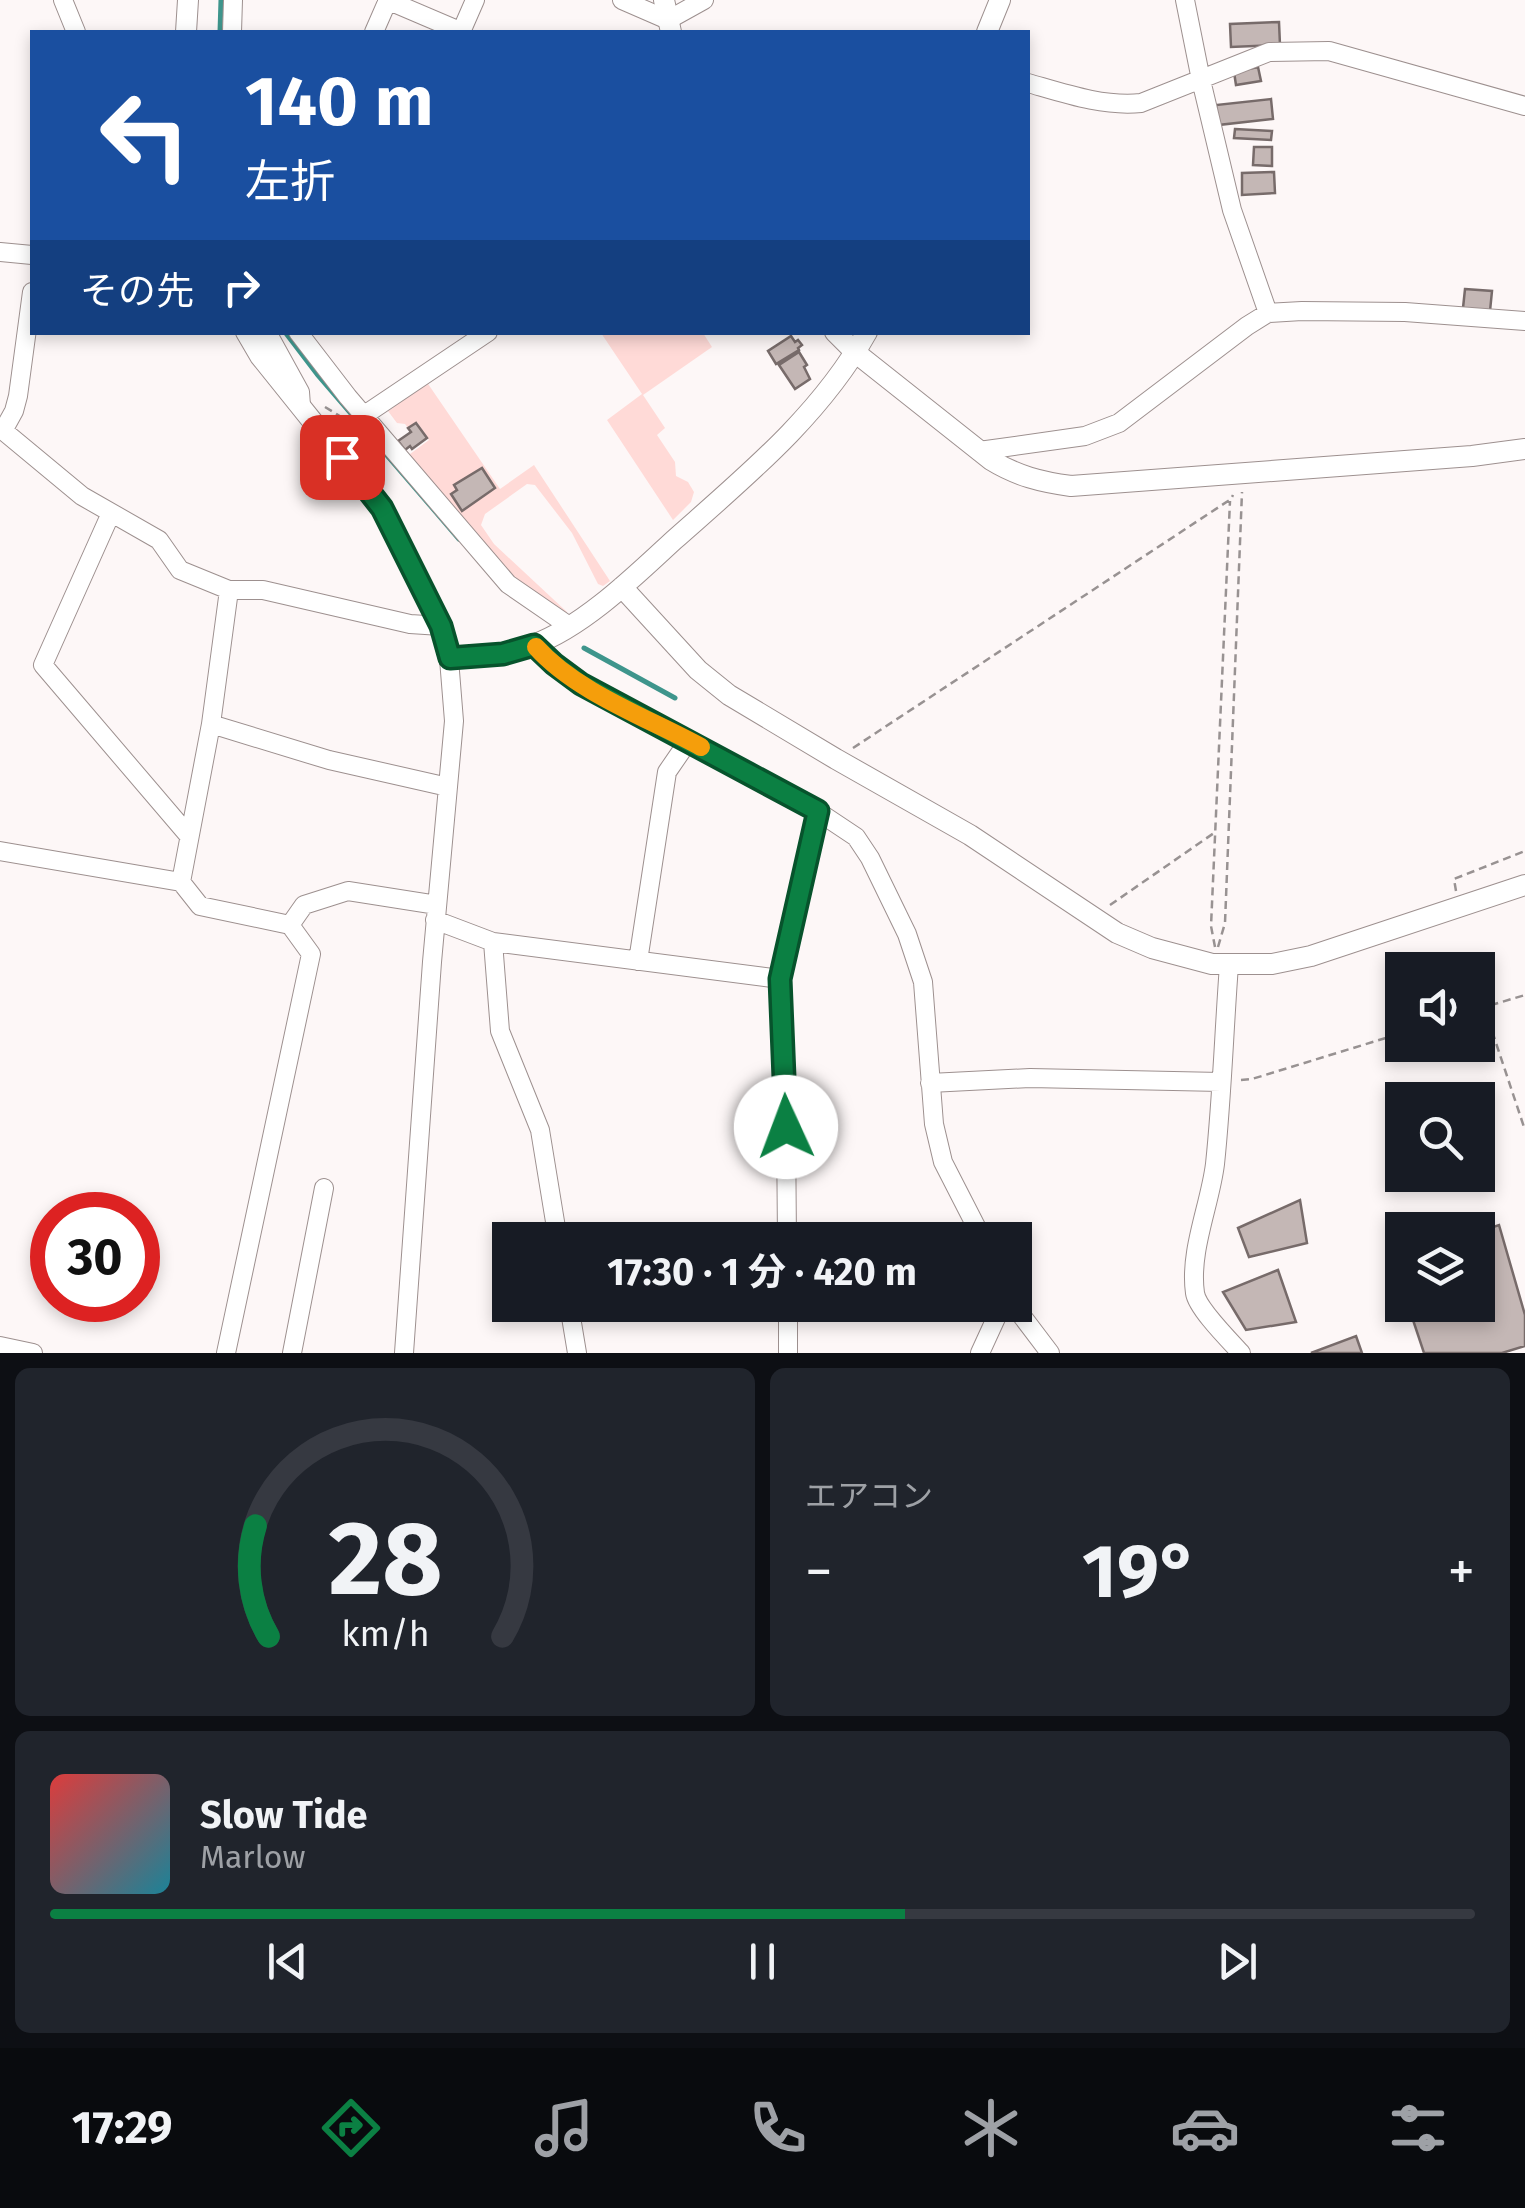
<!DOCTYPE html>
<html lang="ja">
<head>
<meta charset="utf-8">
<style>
  :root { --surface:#171b24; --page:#20242c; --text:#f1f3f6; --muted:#9ea1a6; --line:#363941; --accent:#0b8043 }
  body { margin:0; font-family:"Fira Sans","Noto Sans JP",sans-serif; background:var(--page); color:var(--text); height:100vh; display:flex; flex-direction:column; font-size:38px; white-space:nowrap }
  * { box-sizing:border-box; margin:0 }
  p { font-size:32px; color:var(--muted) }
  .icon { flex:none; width:55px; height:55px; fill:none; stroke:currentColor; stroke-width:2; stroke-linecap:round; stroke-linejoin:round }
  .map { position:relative; height:1353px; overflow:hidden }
  .drawer { display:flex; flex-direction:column; gap:15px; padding:15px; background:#0d0f14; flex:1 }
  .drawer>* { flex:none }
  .banner { position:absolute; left:30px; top:30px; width:1000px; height:305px; border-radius:0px; box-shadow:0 5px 15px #0003; background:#1a4fa0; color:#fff; overflow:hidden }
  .buttons { position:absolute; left:1385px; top:952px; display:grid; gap:20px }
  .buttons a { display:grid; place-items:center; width:110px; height:110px; border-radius:0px; background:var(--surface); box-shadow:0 5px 15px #0003; font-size:50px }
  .speed { position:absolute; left:30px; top:1192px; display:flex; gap:20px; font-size:50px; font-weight:700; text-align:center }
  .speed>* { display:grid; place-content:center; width:130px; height:130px; border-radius:50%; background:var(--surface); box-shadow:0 5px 15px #0003; line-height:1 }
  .speed .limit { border:15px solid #d22; background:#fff; color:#111 }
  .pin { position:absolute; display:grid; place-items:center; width:85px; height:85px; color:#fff; margin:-42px; border-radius:20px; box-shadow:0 5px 15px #0006 }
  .me { position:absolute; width:110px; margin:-55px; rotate:358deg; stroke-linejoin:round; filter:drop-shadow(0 0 8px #0008) }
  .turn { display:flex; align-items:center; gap:35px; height:210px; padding:0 50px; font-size:45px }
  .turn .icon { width:130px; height:130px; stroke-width:2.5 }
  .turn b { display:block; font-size:70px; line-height:85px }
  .then { display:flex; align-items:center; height:95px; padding:0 50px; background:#0003; gap:20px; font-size:38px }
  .big { font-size:75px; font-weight:700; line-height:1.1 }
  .drawer .card { flex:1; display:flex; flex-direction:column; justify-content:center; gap:15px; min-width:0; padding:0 35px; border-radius:15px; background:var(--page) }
  .drawer .dial { align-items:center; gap:0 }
  .dial svg { height:260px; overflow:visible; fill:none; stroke:var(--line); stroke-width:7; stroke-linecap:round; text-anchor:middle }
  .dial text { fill:var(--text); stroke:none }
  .song { display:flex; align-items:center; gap:30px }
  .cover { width:120px; height:120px; border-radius:15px; background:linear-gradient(135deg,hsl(0 70% 55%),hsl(190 70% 35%)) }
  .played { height:10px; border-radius:5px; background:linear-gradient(90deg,var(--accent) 60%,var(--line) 60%) }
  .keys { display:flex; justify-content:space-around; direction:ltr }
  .heat { display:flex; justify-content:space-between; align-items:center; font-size:55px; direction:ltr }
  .drawer .tiles { flex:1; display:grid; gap:15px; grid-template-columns:1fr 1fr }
  .card:last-child { grid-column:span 2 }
  .trip { position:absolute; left:492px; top:1222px; width:540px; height:100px; border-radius:0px; background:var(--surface); box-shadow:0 5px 15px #0003; font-weight:700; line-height:100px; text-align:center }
  .tabs { display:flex; height:160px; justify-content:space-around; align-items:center; background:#090b0e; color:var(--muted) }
  .tabs .icon { width:70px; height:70px }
  .tabs .current { color:var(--accent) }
  .tabs b { font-size:45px; color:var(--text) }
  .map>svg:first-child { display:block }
  .green { fill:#ffdad7 }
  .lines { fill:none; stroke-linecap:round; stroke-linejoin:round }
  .stream { stroke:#3e958c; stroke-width:5 }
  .building { fill:#c4b7b5; stroke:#776b6a; stroke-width:2.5 }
  .minor-casing { stroke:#9d908f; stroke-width:20 }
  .tertiary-casing { stroke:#9d908f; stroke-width:22 }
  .path { stroke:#989292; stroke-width:2.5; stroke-dasharray:8 5; stroke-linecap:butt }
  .minor { stroke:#fff; stroke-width:18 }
  .tertiary { stroke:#fff; stroke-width:20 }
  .route-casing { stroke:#07532c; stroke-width:25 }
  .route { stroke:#0b8043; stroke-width:18 }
  .slow { stroke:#f59e0b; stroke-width:18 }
</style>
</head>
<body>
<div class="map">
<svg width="1525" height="1353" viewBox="0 0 1525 1353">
  <rect width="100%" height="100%" fill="#fdf7f7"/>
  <!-- green -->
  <path class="green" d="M601,333H703L712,347L643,395L665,428L657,435L675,462L676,476L688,482L694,492L691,502L673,520L607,420L642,394Z
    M424,378L500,489L534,465L610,581L603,586L598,584L572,533L535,485L527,484L485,514L481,525L494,544L567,612L566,615L509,577L406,457L429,440L417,422L408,428L405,424L397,423L388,411L393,408L390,403Z"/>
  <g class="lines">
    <!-- stream -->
    <path class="stream" d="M220,32L221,0
      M285,332L317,374L459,539
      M584,648L675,698"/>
  </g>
  <!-- building -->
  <path class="building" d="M1279,22L1280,45L1231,47L1230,24Z
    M1258,67L1261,81L1236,85L1234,72Z
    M1271,99L1273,119L1218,125L1216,105Z
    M1235,129L1272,131L1271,140L1234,138Z
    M1254,147H1272V166L1253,165Z
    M1274,172L1275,193L1242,195V173Z
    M1465,289L1492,291L1490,311L1463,308Z
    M791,336L795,342L798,340L802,345L798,348L799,350L776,364L768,351Z
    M799,352L807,365L804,367L810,379L795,389L779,365Z
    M416,423L427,438L412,449L410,446L405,450L398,441L411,432L408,428Z
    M482,468L495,488L462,511L451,494L457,490L454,485Z
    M1300,1200L1307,1243L1249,1257L1238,1228Z
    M1499,1225L1525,1315V1346L1502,1353H1424L1408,1305H1478V1232Z
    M1278,1270L1296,1322L1246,1330L1223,1292Z
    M1356,1336L1362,1353H1311Z"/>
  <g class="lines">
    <defs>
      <path id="minor" d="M63,0L76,32
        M387,0L462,32
        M622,0L668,20L704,0
        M1185,0L1201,80L1232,210L1268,313
        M232,32L233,0
        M374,32L388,0
        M461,32L475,0
        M1028,83C1063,93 1103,107 1141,103L1269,52L1329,51L1525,106
        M0,252L32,255
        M267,332L300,392L301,406
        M298,332L348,397L508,584L569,626
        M363,416L488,332
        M0,428L82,496L159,540L180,570L229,590H263L410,624L441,626
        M3,431L14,411L18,396L32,292
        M979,451L1085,436L1119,423L1247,326L1268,313L1302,311L1405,312L1525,321
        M111,513L43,665L189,836
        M535,645L554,664L581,684L817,811L856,837L870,858L907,934L923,982L934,1124L943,1162L983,1240
        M211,724L329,760L448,787
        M0,851L181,882L200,906L290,925L311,954L226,1353
        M181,882L211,724L229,590
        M435,920L493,942L780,979
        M290,925L304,905L348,891L437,905
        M493,942L500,1031L540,1130L558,1240
        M638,961L667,772L689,740
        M1229,965C1224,1031 1222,1098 1215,1164C1210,1205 1189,1251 1195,1293C1197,1308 1229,1340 1241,1353
        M930,1083L1030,1078L1221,1082
        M787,1240L786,1127L780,979L817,811
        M1015,1302L1022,1316L1050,1353
        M569,1305L577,1353
        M788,1305V1353
        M0,1346L33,1353
        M292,1353L324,1188
        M404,1353L432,962L454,721L449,659
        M980,1353L1002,1305"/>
      <path id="tertiary" d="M664,0L671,32
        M186,32L188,0
        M987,32L1000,0
        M246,332L260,356L382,508L441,626L449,659C477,657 506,655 533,645C583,627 635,576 674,540C745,477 820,416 867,332
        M835,332L856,353L991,460C1017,476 1041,482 1071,486L1472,456L1525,449
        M622,587L698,670L729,695L836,759L970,835L1117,933L1152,948L1212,964H1272L1311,956L1525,885"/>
    </defs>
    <!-- minor casing -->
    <use href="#minor" class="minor-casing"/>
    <!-- tertiary casing -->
    <use href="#tertiary" class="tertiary-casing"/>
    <!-- path -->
    <path class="path" d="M325,407L343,418
      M853,748L1231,499L1233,495
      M1456,891L1454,879L1525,851
      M1110,905L1214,833
      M1215,947L1211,926L1230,501
      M1218,947L1225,923L1242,492
      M1484,1007L1525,1130
      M1478,1009L1525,995
      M1241,1080L1252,1079L1402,1033"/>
    <!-- minor -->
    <use href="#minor" class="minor"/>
    <!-- tertiary -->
    <use href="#tertiary" class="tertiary"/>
  </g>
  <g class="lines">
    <defs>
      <path id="route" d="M342,457L382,508L441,626L450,658L503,654L534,645L554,664L581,684L818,811L780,979L786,1127"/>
    </defs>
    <!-- route casing -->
    <use href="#route" class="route-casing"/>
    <!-- route -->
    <use href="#route" class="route"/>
    <!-- slow -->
    <path class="slow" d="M536,647C576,692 648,718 701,747"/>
  </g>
</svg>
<div class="buttons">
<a><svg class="icon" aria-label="sound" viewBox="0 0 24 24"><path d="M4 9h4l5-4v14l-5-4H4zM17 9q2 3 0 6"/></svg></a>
<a><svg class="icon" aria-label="search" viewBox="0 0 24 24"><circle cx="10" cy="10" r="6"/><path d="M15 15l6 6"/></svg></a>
<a><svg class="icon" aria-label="layers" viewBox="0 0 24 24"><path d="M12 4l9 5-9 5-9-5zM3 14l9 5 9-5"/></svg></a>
</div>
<div class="speed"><div class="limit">30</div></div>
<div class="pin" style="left:342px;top:457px;background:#d93025"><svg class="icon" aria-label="arrive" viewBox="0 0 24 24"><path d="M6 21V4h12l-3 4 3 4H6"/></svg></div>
<svg class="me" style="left:786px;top:1127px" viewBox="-20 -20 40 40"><circle r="19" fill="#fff"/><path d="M0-13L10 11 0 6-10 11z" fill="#0b8043"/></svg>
<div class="trip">17:30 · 1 分 · 420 m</div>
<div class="banner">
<div class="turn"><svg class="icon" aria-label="left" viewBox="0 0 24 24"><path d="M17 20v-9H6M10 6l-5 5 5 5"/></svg><div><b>140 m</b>左折</div></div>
<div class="then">その先<svg class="icon" aria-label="right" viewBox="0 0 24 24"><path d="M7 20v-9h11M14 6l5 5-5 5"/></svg></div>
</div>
</div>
<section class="drawer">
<div class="tiles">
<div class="card dial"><svg viewBox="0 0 100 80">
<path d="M14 69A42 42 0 1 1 86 69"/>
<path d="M14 69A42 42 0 0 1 10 35" stroke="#0b8043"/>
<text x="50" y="56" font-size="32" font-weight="700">28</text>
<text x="50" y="72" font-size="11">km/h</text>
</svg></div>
<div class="card"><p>エアコン</p>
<div class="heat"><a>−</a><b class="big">19°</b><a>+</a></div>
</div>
<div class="card">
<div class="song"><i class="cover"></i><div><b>Slow Tide</b><p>Marlow</p></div></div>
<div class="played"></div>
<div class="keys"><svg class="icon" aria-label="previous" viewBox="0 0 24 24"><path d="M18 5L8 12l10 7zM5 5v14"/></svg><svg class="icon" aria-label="pause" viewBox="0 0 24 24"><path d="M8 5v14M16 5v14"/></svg><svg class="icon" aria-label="next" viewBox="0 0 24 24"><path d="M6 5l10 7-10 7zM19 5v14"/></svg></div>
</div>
</div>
</section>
<nav class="tabs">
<b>17:29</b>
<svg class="icon current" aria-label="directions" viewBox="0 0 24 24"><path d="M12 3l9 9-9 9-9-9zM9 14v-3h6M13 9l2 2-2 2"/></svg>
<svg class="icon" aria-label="music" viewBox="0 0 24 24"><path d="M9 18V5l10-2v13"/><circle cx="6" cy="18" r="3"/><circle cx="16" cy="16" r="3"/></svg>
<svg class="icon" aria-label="phone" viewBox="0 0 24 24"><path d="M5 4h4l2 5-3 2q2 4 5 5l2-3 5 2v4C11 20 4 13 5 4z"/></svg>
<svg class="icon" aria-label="climate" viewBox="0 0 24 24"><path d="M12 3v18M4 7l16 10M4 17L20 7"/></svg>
<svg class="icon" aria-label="car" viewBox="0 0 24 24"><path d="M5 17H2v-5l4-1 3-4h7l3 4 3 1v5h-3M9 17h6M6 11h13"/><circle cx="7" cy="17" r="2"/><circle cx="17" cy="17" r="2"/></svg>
<svg class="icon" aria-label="filters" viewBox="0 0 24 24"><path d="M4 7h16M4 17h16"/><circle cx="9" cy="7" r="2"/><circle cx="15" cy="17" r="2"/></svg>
</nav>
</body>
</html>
